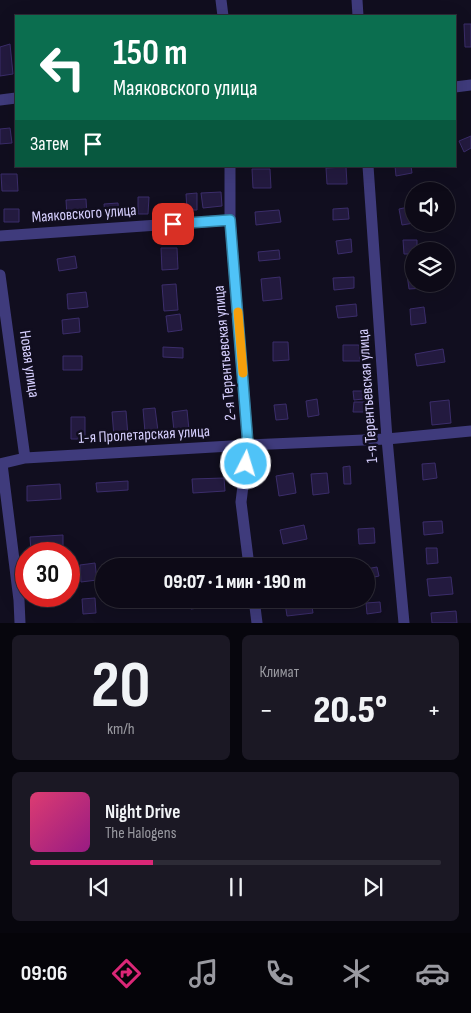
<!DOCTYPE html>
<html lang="ru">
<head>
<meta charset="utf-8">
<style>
  :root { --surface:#0d0a17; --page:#1b1824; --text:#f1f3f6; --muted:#9a9aa1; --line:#2d2b36; --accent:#db2777 }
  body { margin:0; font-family:"Sofia Sans Condensed",sans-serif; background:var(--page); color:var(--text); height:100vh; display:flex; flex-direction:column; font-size:19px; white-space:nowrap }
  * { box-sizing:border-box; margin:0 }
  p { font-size:16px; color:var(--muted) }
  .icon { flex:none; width:28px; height:28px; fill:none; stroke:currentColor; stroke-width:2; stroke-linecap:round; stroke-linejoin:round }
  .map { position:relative; height:623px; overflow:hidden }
  .sheet { display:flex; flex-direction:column; gap:12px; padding:12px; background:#07060d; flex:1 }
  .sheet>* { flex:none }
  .banner { position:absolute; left:15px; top:15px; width:441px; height:152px; border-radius:0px; box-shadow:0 5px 20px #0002,0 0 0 1px var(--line); background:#0b6e4f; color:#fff; overflow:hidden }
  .controls { position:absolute; left:405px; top:182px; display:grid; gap:10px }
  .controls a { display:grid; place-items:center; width:50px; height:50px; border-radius:50%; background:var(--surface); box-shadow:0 5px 20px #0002,0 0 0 1px var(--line); font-size:25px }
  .speed { position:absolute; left:15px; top:542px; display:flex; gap:10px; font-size:25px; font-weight:700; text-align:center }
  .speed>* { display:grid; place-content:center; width:65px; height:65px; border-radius:50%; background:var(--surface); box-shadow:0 5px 20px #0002,0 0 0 1px var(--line); line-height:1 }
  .speed .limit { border:8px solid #d22; background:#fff; color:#111 }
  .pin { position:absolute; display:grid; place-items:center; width:42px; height:42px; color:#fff; margin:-21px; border-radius:10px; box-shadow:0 2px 8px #0006 }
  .me { position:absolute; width:55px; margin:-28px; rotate:5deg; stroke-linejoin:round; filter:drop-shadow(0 0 4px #0008) }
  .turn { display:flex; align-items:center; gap:18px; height:105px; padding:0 15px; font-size:22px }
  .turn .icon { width:65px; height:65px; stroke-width:2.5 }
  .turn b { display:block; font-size:35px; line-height:42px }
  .then { display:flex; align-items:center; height:48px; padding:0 15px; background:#0003; gap:10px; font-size:19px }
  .big { font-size:38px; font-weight:800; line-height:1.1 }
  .sheet .card { flex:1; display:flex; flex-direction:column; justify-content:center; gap:8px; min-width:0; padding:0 18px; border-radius:8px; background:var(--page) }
  .sheet .dial { align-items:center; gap:0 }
  .dial b { font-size:65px; line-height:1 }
  .song { display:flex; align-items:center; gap:15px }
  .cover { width:60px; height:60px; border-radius:8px; background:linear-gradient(135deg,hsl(340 70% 55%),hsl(310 70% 35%)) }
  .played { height:5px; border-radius:2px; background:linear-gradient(90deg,var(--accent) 30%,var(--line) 30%) }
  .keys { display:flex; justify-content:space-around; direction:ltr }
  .heat { display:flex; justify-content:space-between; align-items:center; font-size:28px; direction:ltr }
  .sheet .tiles { flex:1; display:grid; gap:12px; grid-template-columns:1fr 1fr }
  .card:last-child { grid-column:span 2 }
  .trip { position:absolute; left:95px; top:558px; width:280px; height:50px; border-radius:25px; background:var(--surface); box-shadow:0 5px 20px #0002,0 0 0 1px var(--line); font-weight:800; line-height:50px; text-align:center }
  .tab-bar { display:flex; height:80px; justify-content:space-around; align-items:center; background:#050409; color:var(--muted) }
  .tab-bar .icon { width:35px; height:35px }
  .tab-bar .active { color:var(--accent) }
  .tab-bar b { font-size:22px; color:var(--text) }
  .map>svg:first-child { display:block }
  .building { fill:#231a3f; stroke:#3b2d6a }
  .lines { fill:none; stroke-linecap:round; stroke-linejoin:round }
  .minor { stroke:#3f3b7c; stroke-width:11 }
  .route-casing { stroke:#337fa1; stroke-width:12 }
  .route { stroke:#4fc3f7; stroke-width:9 }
  .slow { stroke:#f59e0b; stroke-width:9 }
  .labels { text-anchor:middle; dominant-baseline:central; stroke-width:5; stroke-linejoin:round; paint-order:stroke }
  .street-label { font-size:16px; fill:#d5cefd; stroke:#110e1f }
</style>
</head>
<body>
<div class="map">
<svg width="471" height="623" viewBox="0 0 471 623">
  <rect width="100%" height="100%" fill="#110e1f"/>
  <!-- building -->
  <path class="building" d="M464,24H471V47H465Z
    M10,44L13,74L0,76V47Z
    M10,128L12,143L0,144V129Z
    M471,136V148L464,152L459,141Z
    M395,166H411L412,173L396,176Z
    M346,167L347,184H327L326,168Z
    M252,169H270L271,188H253Z
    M1,174H17L18,191H2Z
    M221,192L222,206L203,208L201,193Z
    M197,193V210H187L186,194Z
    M138,197H149L148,214H138Z
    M86,199L87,216L67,217L66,200Z
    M118,203L119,215H105L104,204Z
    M413,206L414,223L402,225L399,209Z
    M348,208L349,219L333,220V209Z
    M4,209H19V222H4Z
    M279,210L281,222L256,225L255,212Z
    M351,239L352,252L338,254L336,241Z
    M403,240H417V251H414V254H404Z
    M161,248H177L178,269L162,270Z
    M279,250L280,259L259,261L258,252Z
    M75,256L77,268L59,271L57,259Z
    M414,273V284H425V288L409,289L407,274Z
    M280,277L282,299L263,301L261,279Z
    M354,277V288L334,290L333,278Z
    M176,284L178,310L164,311L162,285Z
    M86,292L88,307L68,309L67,294Z
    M356,304L357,316L338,318L336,306Z
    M424,307L426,323L411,325L410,309Z
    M180,314L182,330L168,332L166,316Z
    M79,318L80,332L63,334L62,320Z
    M273,342H288L289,360L273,361Z
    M343,345H359L360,361H343Z
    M163,347L183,348V358L163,357Z
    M443,349L445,362L417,366L415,354Z
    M63,356H82V370H63Z
    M353,391H363V399L354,400Z
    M317,399L319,415L308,417L306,401Z
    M449,400L451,423L432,425L430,402Z
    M354,402H365L364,412H353Z
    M286,404L288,419L276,420L274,405Z
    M155,408L158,431L145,432L143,409Z
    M187,410L189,430L174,431L172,412Z
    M126,411L128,436L114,437L112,412Z
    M71,417H85V439H71Z
    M435,463L437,478L423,480L422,464Z
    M350,466L351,484H344L343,467Z
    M293,473L296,493L279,496L276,476Z
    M327,473L329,493L313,495L311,474Z
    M224,478L225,491L193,493L192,479Z
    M128,481V490L97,492L96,483Z
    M60,484L61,499L27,501V486Z
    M442,521L443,533L424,535L423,522Z
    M304,525L307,539L283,544L280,530Z
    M374,528L375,543L359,544L358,529Z
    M63,535V550L31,552L30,537Z
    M426,548H437L438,563L427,564Z
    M200,560V566H173V561Z
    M95,563L97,580L81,582L80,565Z
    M377,567L379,576L366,579V569Z
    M451,577L453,594L429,596L427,579Z
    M95,598L96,613L83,614L82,599Z
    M189,599H204L205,607L191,609Z
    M311,600L313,613L287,616L285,603Z
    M380,602L381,612L367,614L366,603Z
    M456,611L457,623H432L431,613Z"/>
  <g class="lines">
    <!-- minor -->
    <path class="minor" d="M221,0L223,16
      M357,0L358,16
      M455,87L471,85
      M0,100L16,98
      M230,166V220L248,445L241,502L249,566
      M368,166L387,439L404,623
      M0,236L230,220
      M0,275L25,458
      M0,464L25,458L248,445L387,439L471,431
      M2,464L19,600L20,623
      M254,599L257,623"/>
  </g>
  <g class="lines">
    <defs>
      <path id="route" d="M173,224L230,220L248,445L246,464"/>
    </defs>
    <!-- route casing -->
    <use href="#route" class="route-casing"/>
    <!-- route -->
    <use href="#route" class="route"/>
    <!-- slow -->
    <path class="slow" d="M238,312L243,373"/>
  </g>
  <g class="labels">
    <!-- street labels -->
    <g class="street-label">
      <text transform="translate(84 214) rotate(-4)">Маяковского улица</text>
      <text transform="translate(225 353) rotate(-95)">2-я Терентьевская улица</text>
      <text transform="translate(29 364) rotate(82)">Новая улица</text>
      <text transform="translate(368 396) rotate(-94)">1-я Терентьевская улица</text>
      <text transform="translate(144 435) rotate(-3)">1-я Пролетарская улица</text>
    </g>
  </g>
</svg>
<div class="controls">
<a><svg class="icon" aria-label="sound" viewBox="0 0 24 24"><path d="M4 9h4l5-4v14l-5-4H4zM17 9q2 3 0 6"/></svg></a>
<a><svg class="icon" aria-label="layers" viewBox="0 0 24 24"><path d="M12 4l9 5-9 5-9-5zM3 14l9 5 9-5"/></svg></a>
</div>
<div class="speed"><div class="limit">30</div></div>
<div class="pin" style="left:173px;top:224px;background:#d93025"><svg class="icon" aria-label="arrive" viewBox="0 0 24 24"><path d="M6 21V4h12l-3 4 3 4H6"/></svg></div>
<svg class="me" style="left:246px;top:464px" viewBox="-20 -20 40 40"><circle r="17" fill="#4fc3f7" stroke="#fff" stroke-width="3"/><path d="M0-11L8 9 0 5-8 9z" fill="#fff"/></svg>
<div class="trip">09:07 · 1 мин · 190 m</div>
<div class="banner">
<div class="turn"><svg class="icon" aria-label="left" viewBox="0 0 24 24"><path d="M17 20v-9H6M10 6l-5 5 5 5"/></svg><div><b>150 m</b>Маяковского улица</div></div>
<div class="then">Затем<svg class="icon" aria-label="arrive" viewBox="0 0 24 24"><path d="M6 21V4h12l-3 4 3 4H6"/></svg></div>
</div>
</div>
<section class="sheet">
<div class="tiles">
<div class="card dial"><b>20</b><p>km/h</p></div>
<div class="card"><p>Климат</p>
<div class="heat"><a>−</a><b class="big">20.5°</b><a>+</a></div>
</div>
<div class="card">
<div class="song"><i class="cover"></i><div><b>Night Drive</b><p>The Halogens</p></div></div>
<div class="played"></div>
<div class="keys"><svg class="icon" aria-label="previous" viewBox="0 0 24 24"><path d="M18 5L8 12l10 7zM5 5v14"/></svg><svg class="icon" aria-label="pause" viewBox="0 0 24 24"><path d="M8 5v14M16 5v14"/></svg><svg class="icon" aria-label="next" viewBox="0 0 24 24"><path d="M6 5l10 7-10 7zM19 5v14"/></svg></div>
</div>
</div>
</section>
<nav class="tab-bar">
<b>09:06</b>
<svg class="icon active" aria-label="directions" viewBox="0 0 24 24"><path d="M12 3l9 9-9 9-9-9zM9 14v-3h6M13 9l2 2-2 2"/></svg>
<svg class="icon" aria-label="music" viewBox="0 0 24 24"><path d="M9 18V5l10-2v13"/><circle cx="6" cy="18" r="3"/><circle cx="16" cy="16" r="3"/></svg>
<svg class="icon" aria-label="phone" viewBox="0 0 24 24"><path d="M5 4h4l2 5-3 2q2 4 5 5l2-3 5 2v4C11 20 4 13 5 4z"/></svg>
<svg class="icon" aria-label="climate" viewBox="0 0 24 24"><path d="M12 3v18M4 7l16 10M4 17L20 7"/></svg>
<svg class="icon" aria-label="car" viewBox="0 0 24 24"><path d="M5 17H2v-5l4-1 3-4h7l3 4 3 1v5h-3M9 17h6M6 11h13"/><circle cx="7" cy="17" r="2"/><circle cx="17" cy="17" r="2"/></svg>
</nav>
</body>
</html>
